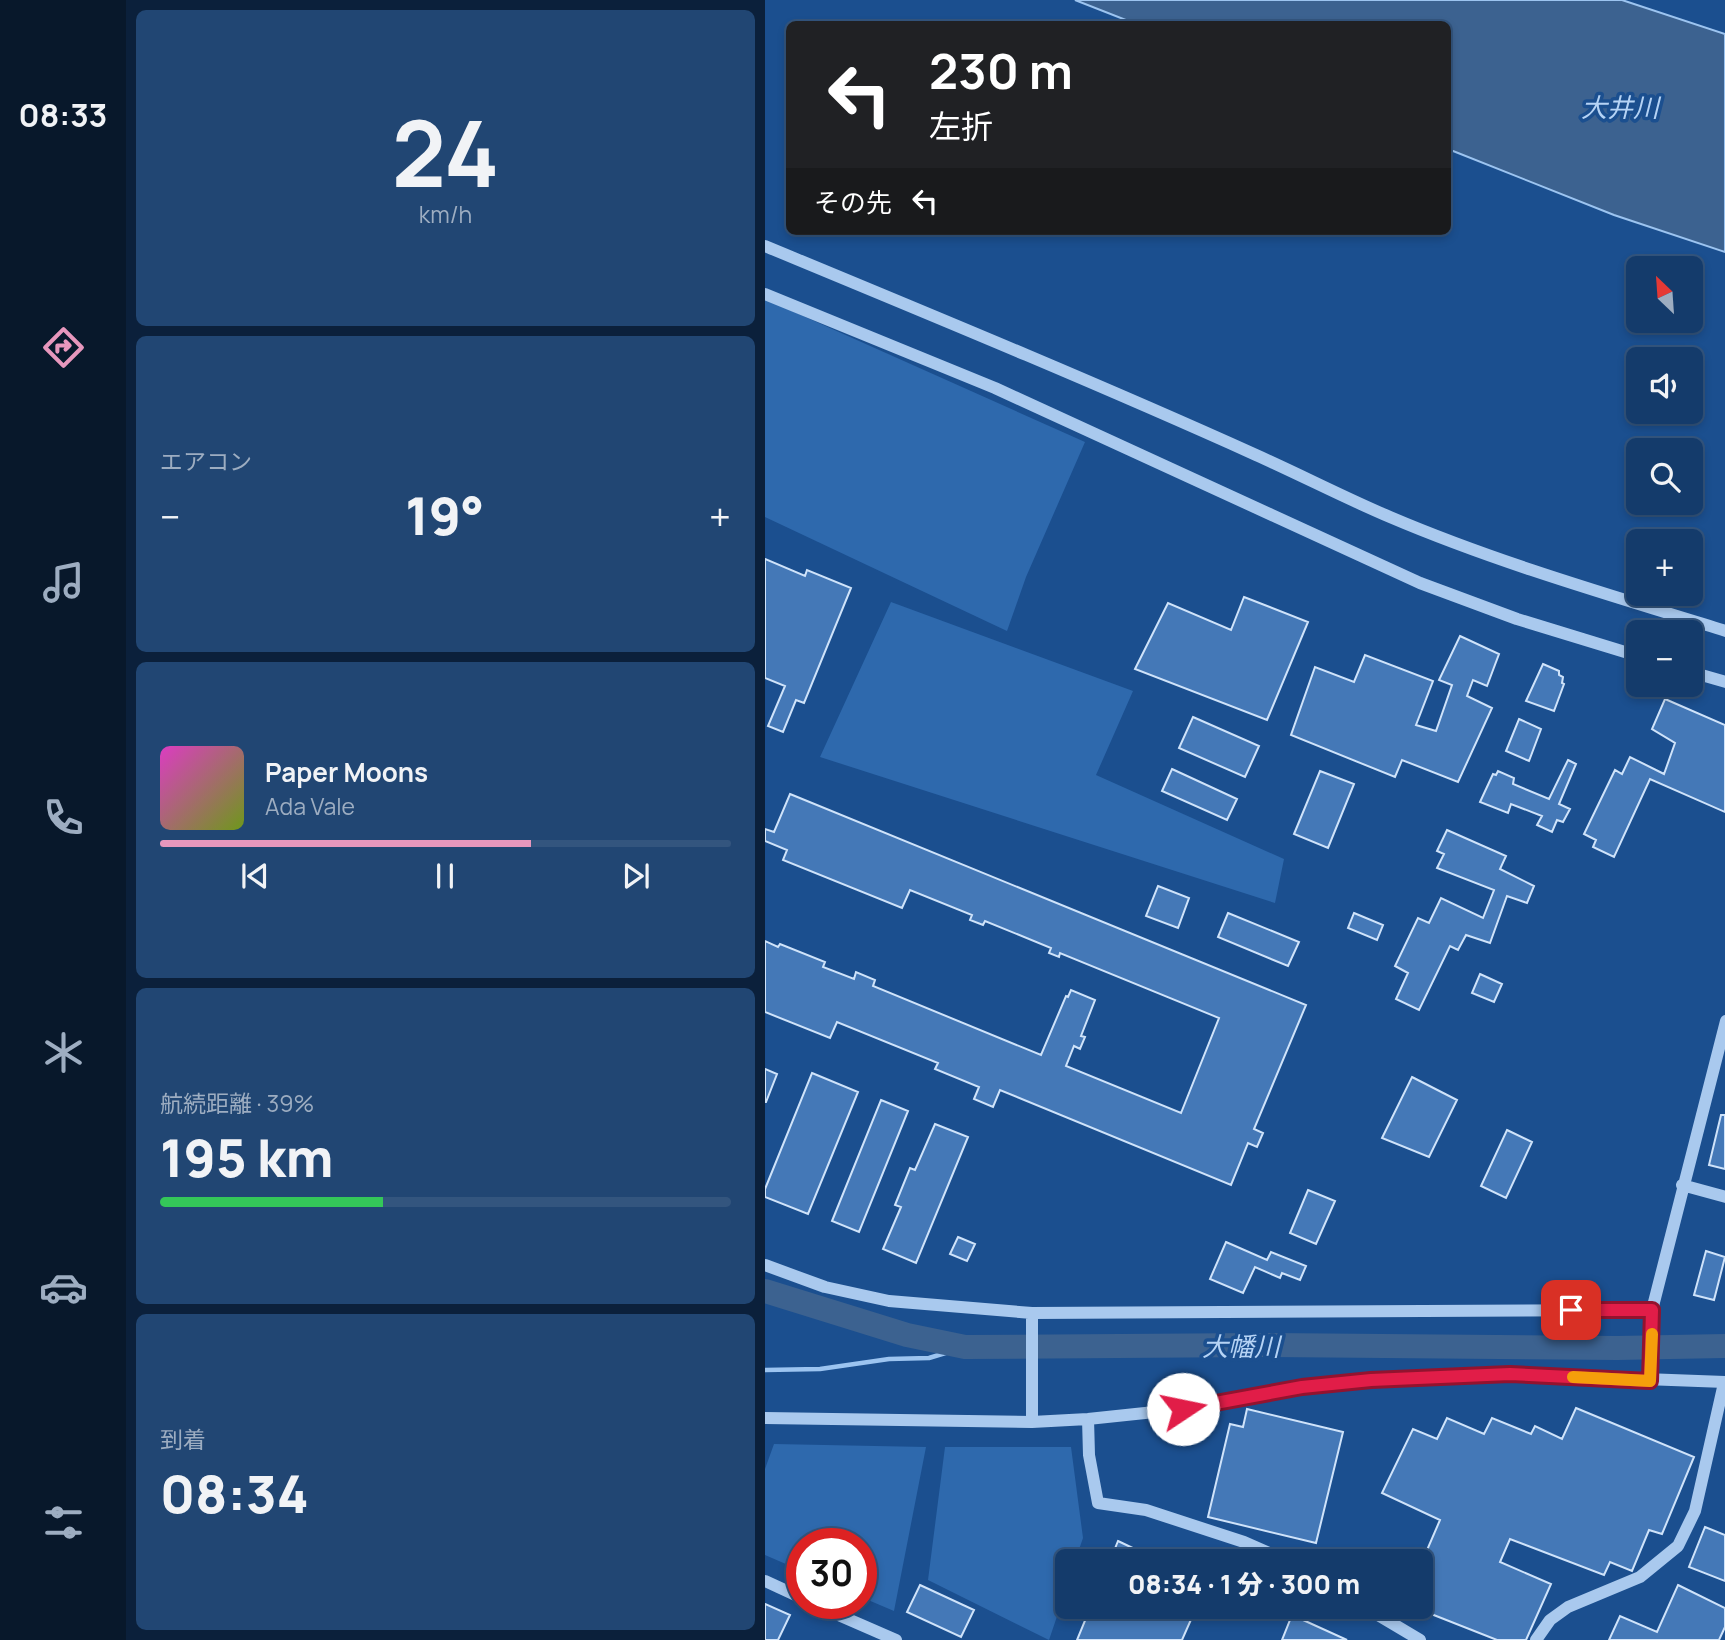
<!DOCTYPE html>
<html lang="ja">
<head>
<meta charset="utf-8">
<style>
  :root { --surface:#143b6b; --page:#214673; --text:#f1f3f6; --muted:#9dadc1; --line:#33557e; --accent:#e797bd }
  body { margin:0; font-family:Manrope,"Noto Sans JP",sans-serif; background:var(--page); color:var(--text); height:100vh; display:flex; flex-direction:column; font-size:26px; white-space:nowrap }
  * { box-sizing:border-box; margin:0 }
  p { font-size:23px; color:var(--muted) }
  .icon { flex:none; width:38px; height:38px; fill:none; stroke:currentColor; stroke-width:2; stroke-linecap:round; stroke-linejoin:round }
  .map { position:relative; flex:1; overflow:hidden }
  .details { display:flex; flex-direction:column; gap:10px; padding:10px; background:#0b203b; width:639px }
  .details>* { flex:none }
  .top-card { position:absolute; left:21px; top:21px; width:665px; height:214px; border-radius:10px; box-shadow:0 4px 10px #0003,0 0 0 2px var(--line); background:#202124; color:#fff; overflow:hidden }
  .needle { width:46px; rotate:335deg }
  .buttons { position:absolute; left:861px; top:256px; display:grid; gap:14px }
  .buttons a { display:grid; place-items:center; width:77px; height:77px; border-radius:10px; background:var(--surface); box-shadow:0 4px 10px #0003,0 0 0 2px var(--line); font-size:35px }
  .speed { position:absolute; left:21px; top:1528px; display:flex; gap:14px; font-size:35px; font-weight:700; text-align:center }
  .speed>* { display:grid; place-content:center; width:91px; height:91px; border-radius:50%; background:var(--surface); box-shadow:0 4px 10px #0003,0 0 0 2px var(--line); line-height:1 }
  .speed .limit { border:10px solid #d22; background:#fff; color:#111 }
  .pin { position:absolute; display:grid; place-items:center; width:60px; height:60px; color:#fff; margin:-30px; border-radius:14px; box-shadow:0 4px 10px #0006 }
  .me { position:absolute; width:77px; margin:-38px; rotate:79deg; stroke-linejoin:round; filter:drop-shadow(0 0 5px #0008) }
  .turn { display:flex; align-items:center; gap:24px; height:147px; padding:0 28px; font-size:32px }
  .turn .icon { width:91px; height:91px; stroke-width:2.5 }
  .turn b { display:block; font-size:49px; line-height:60px }
  .then { display:flex; align-items:center; height:66px; padding:0 28px; background:#0003; gap:14px; font-size:26px }
  .big { font-size:52px; font-weight:800; line-height:1.1 }
  .details .tile { flex:1; display:flex; flex-direction:column; justify-content:center; gap:10px; min-width:0; padding:0 24px; border-radius:10px; background:var(--page) }
  .details .dial { align-items:center; gap:0 }
  .dial b { font-size:91px; line-height:1 }
  .song { display:flex; align-items:center; gap:21px }
  .cover { width:84px; height:84px; border-radius:10px; background:linear-gradient(135deg,hsl(310 70% 55%),hsl(80 70% 35%)) }
  .played { height:7px; border-radius:4px; background:linear-gradient(90deg,var(--accent) 65%,var(--line) 65%) }
  .keys { display:flex; justify-content:space-around; direction:ltr }
  .heat { display:flex; justify-content:space-between; align-items:center; font-size:38px; direction:ltr }
  .charge { height:10px; border-radius:5px; background:linear-gradient(90deg,#34c759 39%,var(--line) 0) }
  .trip { position:absolute; left:290px; top:1549px; width:378px; height:70px; border-radius:10px; background:var(--surface); box-shadow:0 4px 10px #0003,0 0 0 2px var(--line); font-weight:800; line-height:70px; text-align:center }
  main { display:flex; flex:1; min-height:0 }
  .tabs { display:flex; flex-direction:column; width:126px; justify-content:space-around; align-items:center; background:#08182b; color:var(--muted) }
  .tabs .icon { width:49px; height:49px }
  .tabs .on { color:var(--accent) }
  .tabs b { font-size:32px; color:var(--text) }
  .map>svg:first-child { display:block }
  .green { fill:#2e69ad }
  .water { fill:#3c6290; stroke:#9cc4f0; stroke-width:2 }
  .lines { fill:none; stroke-linecap:round; stroke-linejoin:round }
  .stream { stroke:#9cc4f0; stroke-width:4.5 }
  .river { stroke:#3c6290; stroke-width:24 }
  .building { fill:#4478b7; stroke:#cfe3fa; stroke-width:2 }
  .minor { stroke:#a9c9ee; stroke-width:12 }
  .route-casing { stroke:#92132f; stroke-width:18 }
  .route { stroke:#e11d48; stroke-width:12 }
  .slow { stroke:#f59e0b; stroke-width:12 }
  .labels { text-anchor:middle; dominant-baseline:central; stroke-width:7; stroke-linejoin:round; paint-order:stroke }
  .water-label { font-size:26px; font-style:italic; fill:#b5d3f5; stroke:#1b4f8f }
</style>
</head>
<body>
<main>
<nav class="tabs">
<b>08:33</b>
<svg class="icon on" aria-label="directions" viewBox="0 0 24 24"><path d="M12 3l9 9-9 9-9-9zM9 14v-3h6M13 9l2 2-2 2"/></svg>
<svg class="icon" aria-label="music" viewBox="0 0 24 24"><path d="M9 18V5l10-2v13"/><circle cx="6" cy="18" r="3"/><circle cx="16" cy="16" r="3"/></svg>
<svg class="icon" aria-label="phone" viewBox="0 0 24 24"><path d="M5 4h4l2 5-3 2q2 4 5 5l2-3 5 2v4C11 20 4 13 5 4z"/></svg>
<svg class="icon" aria-label="climate" viewBox="0 0 24 24"><path d="M12 3v18M4 7l16 10M4 17L20 7"/></svg>
<svg class="icon" aria-label="car" viewBox="0 0 24 24"><path d="M5 17H2v-5l4-1 3-4h7l3 4 3 1v5h-3M9 17h6M6 11h13"/><circle cx="7" cy="17" r="2"/><circle cx="17" cy="17" r="2"/></svg>
<svg class="icon" aria-label="filters" viewBox="0 0 24 24"><path d="M4 7h16M4 17h16"/><circle cx="9" cy="7" r="2"/><circle cx="15" cy="17" r="2"/></svg>
</nav>
<section class="details">
<div class="tile dial"><b>24</b><p>km/h</p></div>
<div class="tile"><p>エアコン</p>
<div class="heat"><a>−</a><b class="big">19°</b><a>+</a></div>
</div>
<div class="tile">
<div class="song"><i class="cover"></i><div><b>Paper Moons</b><p>Ada Vale</p></div></div>
<div class="played"></div>
<div class="keys"><svg class="icon" aria-label="previous" viewBox="0 0 24 24"><path d="M18 5L8 12l10 7zM5 5v14"/></svg><svg class="icon" aria-label="pause" viewBox="0 0 24 24"><path d="M8 5v14M16 5v14"/></svg><svg class="icon" aria-label="next" viewBox="0 0 24 24"><path d="M6 5l10 7-10 7zM19 5v14"/></svg></div>
</div>
<div class="tile"><p>航続距離 · 39%</p><b class="big">195 km</b><div class="charge"></div></div>
<div class="tile"><p>到着</p><b class="big">08:34</b></div>
</section>
<div class="map">
<svg width="961" height="1640" viewBox="0 0 961 1640">
  <rect width="100%" height="100%" fill="#1b4f8f"/>
  <!-- green -->
  <path class="green" d="M0,299L320,442L261,577L242,631L0,517Z
    M126,602L368,691L331,775L519,859L510,903L55,757Z
    M9,1444L161,1447L129,1611L96,1597V1544H37V1571L0,1555V1469Z
    M180,1447H306L318,1538L310,1561H303V1584L284,1640L163,1580Z"/>
  <!-- water -->
  <path class="water" d="M310,0H857L960,34V252L849,215L683,149L682,24H371Z"/>
  <g class="lines">
    <!-- stream -->
    <path class="stream" d="M0,1370L55,1369L124,1359L164,1358L200,1347"/>
    <!-- river -->
    <path class="river" d="M0,1291L142,1335L200,1347L494,1345L852,1348L961,1346"/>
  </g>
  <!-- building -->
  <path class="building" d="M0,559L40,576L42,570L86,588L39,703L31,700L18,732L3,726L20,686L0,678Z
    M479,597L543,622L502,720L370,669L403,603L466,630Z
    M695,636L734,654L722,686L708,680L702,696L727,708L693,782L637,760L630,777L526,735L550,667L589,682L600,655L668,681L651,725L671,731L687,685L674,680Z
    M778,664L794,671V675L798,677L797,683L799,684L789,711L761,701Z
    M900,699L960,725V812L885,779L849,857L828,847L831,840L819,834L850,770L857,774L865,757L899,774L910,743L887,729Z
    M428,717L494,746L480,777L414,748Z
    M754,719L776,729L764,761L741,751Z
    M803,760L811,764L794,804L805,809L798,822L792,820L787,832L772,825L777,816L746,804L743,813L715,802L728,774L731,775L733,771L749,778L748,784L784,799Z
    M407,769L472,799L462,820L397,791Z
    M555,771L589,784L563,848L529,834Z
    M25,794L541,1005L489,1129L498,1133L492,1147L483,1143L466,1185L235,1090L228,1107L209,1099L214,1087L170,1069L173,1063L72,1022L65,1038L0,1012V941L13,947L15,944L60,962L58,967L89,979L91,972L110,980L108,986L276,1055L301,996L303,997L306,990L330,1000L316,1036L320,1037L315,1049L309,1046L301,1066L416,1113L454,1018L295,953L294,957L284,953L286,948L220,921L218,925L205,920L207,915L145,890L137,908L18,860L22,850L0,841V829L9,832Z
    M682,830L741,856L735,869L769,886L762,903L742,896L725,943L701,935L693,950L685,946L654,1010L631,999L643,973L630,966L653,918L664,923L676,898L718,918L729,890L672,868L679,854L672,851Z
    M393,886L424,898L413,928L381,916Z
    M463,913L534,942L523,966L453,937Z
    M589,913L618,925L612,940L583,928Z
    M715,974L737,984L729,1002L707,993Z
    M0,1069L12,1074L1,1102H0Z
    M47,1073L93,1092L43,1214L0,1197V1189Z
    M647,1077L692,1100L664,1157L617,1138Z
    M116,1100L143,1111L94,1232L67,1221Z
    M956,1115H960V1169L944,1165Z
    M170,1124L203,1137L151,1263L118,1249L136,1207L130,1205L145,1168L150,1170Z
    M742,1130L767,1142L741,1198L716,1186Z
    M543,1190L570,1201L551,1244L525,1233Z
    M193,1237L210,1244L202,1261L185,1254Z
    M461,1242L502,1260L506,1252L541,1266L535,1280L517,1273L515,1278L490,1267L478,1293L445,1279Z
    M941,1251L960,1257L949,1300L929,1295Z
    M811,1408L929,1457L897,1534L884,1530L867,1571L845,1562L839,1575L745,1539L735,1562L786,1584L761,1640H732L656,1610V1564L675,1520L617,1493L648,1429L672,1439L682,1418L719,1434L727,1418L766,1434L770,1426L797,1439Z
    M482,1409L578,1432L551,1543L443,1517L465,1424L478,1427Z
    M940,1527L960,1535V1581L924,1567Z
    M353,1541L395,1561H345Z
    M155,1585L209,1610L196,1637L142,1612Z
    M913,1585L960,1608V1627L954,1640H844L855,1616L892,1632Z
    M0,1604L25,1615L13,1640H0Z
    M326,1606H432L417,1640H312Z
    M527,1615L582,1640H517Z"/>
  <g class="lines">
    <!-- minor -->
    <path class="minor" d="M0,246C164,314 329,382 491,455C536,475 580,498 625,517C733,563 848,596 961,631
      M0,294L230,388L655,583L752,619L873,656
      M926,672L961,682
      M917,1185L961,1197
      M0,1265L60,1287L124,1301L267,1313L887,1310
      M885,1381L887,1310L961,1021
      M0,1418L267,1422L323,1419L418,1409L537,1386L606,1380L745,1374L961,1382
      M323,1419L324,1455L333,1503L381,1510L479,1542L522,1561
      M267,1422V1313
      M0,1581L37,1598
      M46,1603L131,1640
      M598,1606L655,1640
      M771,1640L785,1620L803,1607L875,1577L913,1546L930,1511L959,1383"/>
  </g>
  <g class="lines">
    <defs>
      <path id="route" d="M418,1409L537,1387L606,1380L745,1374L885,1381L887,1310H806"/>
    </defs>
    <!-- route casing -->
    <use href="#route" class="route-casing"/>
    <!-- route -->
    <use href="#route" class="route"/>
    <!-- slow -->
    <path class="slow" d="M808,1377L885,1381L887,1334"/>
  </g>
  <g class="labels">
    <!-- water labels -->
    <g class="water-label">
      <text x="855" y="107">大井川</text>
      <text x="476" y="1346">大幡川</text>
    </g>
  </g>
</svg>
<div class="buttons">
<a><svg class="needle" viewBox="-14 -14 28 28"><path d="M0-13l5 13h-10z" fill="#e53935"/><path d="M0 13l5-13h-10z" fill="#9dadc1"/></svg></a>
<a><svg class="icon" aria-label="sound" viewBox="0 0 24 24"><path d="M4 9h4l5-4v14l-5-4H4zM17 9q2 3 0 6"/></svg></a>
<a><svg class="icon" aria-label="search" viewBox="0 0 24 24"><circle cx="10" cy="10" r="6"/><path d="M15 15l6 6"/></svg></a>
<a>+</a>
<a>−</a>
</div>
<div class="speed"><div class="limit">30</div></div>
<div class="pin" style="left:806px;top:1310px;background:#d93025"><svg class="icon" aria-label="arrive" viewBox="0 0 24 24"><path d="M6 21V4h12l-3 4 3 4H6"/></svg></div>
<svg class="me" style="left:418px;top:1409px" viewBox="-20 -20 40 40"><circle r="19" fill="#fff"/><path d="M0-13L10 11 0 6-10 11z" fill="#e11d48"/></svg>
<div class="trip">08:34 · 1 分 · 300 m</div>
<div class="top-card">
<div class="turn"><svg class="icon" aria-label="left" viewBox="0 0 24 24"><path d="M17 20v-9H6M10 6l-5 5 5 5"/></svg><div><b>230 m</b>左折</div></div>
<div class="then">その先<svg class="icon" aria-label="left" viewBox="0 0 24 24"><path d="M17 20v-9H6M10 6l-5 5 5 5"/></svg></div>
</div>
</div>
</main>
</body>
</html>
